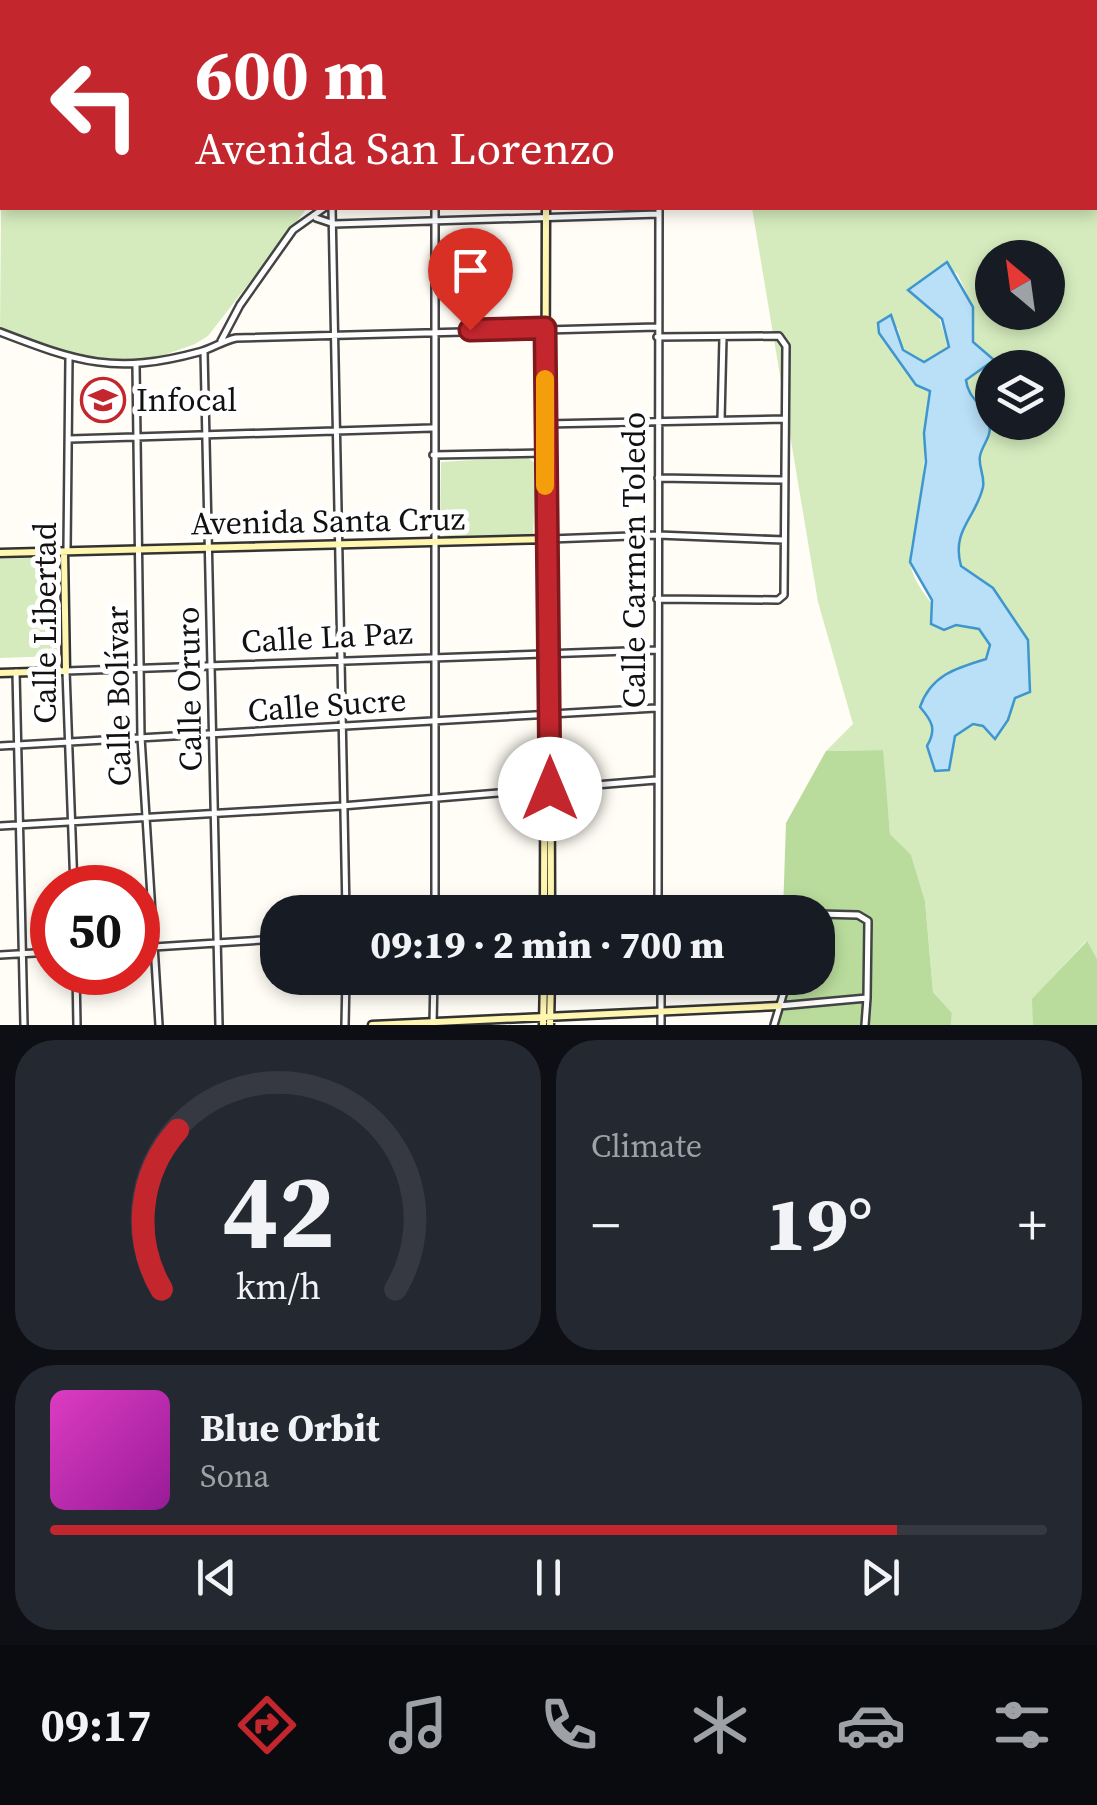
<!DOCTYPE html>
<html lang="en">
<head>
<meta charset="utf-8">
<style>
  :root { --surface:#171b24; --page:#242831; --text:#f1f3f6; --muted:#9ea1a6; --line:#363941; --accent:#c4262e }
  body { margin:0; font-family:"Source Serif 4",serif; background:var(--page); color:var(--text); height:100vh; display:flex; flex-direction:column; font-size:38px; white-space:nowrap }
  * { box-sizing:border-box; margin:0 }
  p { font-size:32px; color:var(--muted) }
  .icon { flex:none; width:55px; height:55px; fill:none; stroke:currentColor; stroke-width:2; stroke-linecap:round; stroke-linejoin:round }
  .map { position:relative; height:1025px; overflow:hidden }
  .panel { display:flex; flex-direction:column; gap:15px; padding:15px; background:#0d0f14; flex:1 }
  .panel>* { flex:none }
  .banner { position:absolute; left:0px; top:0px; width:1098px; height:210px; box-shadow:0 5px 15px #0003; background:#c4262e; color:#fff; overflow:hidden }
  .needle { width:65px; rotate:331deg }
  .tools { position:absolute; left:975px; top:240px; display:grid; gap:20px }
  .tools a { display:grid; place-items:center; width:90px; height:90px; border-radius:50%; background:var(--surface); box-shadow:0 5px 15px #0003; font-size:50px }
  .speed { position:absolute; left:30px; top:865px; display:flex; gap:20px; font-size:50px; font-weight:700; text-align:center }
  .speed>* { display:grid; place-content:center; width:130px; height:130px; border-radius:50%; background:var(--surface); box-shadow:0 5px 15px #0003; line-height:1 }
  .speed .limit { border:15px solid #d22; background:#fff; color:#111 }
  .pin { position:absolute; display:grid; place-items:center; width:85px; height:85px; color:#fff; margin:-102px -42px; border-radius:50% 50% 50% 0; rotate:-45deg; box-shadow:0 0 10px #0007 }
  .pin .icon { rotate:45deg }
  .me { position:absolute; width:110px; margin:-55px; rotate:0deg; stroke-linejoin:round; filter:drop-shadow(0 0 8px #0008) }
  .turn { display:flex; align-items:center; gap:35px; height:210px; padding:0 30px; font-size:45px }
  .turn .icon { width:130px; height:130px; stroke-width:2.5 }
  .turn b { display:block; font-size:70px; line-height:85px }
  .big { font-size:75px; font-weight:800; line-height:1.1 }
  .panel .tile { flex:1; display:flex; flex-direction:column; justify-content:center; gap:15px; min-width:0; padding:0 35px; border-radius:40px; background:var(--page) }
  .panel .dial { align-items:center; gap:0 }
  .dial svg { height:260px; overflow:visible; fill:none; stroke:var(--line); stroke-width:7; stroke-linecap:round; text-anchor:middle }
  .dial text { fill:var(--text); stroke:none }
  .song { display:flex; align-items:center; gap:30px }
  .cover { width:120px; height:120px; border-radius:15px; background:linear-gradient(135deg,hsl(310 70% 55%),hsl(300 70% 35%)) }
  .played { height:10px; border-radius:5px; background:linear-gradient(90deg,var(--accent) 85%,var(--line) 85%) }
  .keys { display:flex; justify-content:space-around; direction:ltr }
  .heat { display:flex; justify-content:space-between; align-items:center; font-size:55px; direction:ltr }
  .panel .tiles { flex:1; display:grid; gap:15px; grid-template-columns:1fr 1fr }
  .tile:last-child { grid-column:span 2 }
  .trip { position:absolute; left:260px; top:895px; width:575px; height:100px; border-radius:40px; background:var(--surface); box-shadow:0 5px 15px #0003; font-weight:800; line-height:100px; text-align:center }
  .dock { display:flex; height:160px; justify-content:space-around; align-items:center; background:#090b0e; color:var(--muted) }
  .dock .icon { width:70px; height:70px }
  .dock .selected { color:var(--accent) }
  .dock b { font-size:45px; color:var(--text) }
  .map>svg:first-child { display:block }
  .green { fill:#d5ebbd; fill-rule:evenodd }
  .forest { fill:#b9dc9c }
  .water { fill:#b9e0f7; stroke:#3f96cf; stroke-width:2.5 }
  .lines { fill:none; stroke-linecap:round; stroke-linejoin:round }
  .street-casing { stroke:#444; stroke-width:10 }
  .secondary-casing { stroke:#333; stroke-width:11 }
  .street { stroke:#fff; stroke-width:5 }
  .secondary { stroke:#fff6b0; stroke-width:6 }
  .route-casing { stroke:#7f191e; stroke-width:25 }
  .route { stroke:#c4262e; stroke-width:18 }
  .slow { stroke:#f59e0b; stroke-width:18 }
  .labels { text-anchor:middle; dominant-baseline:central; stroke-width:10; stroke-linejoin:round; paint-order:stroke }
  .poi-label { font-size:32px; fill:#111; stroke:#fff; text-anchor:start }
  .street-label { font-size:32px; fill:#111; stroke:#fff }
</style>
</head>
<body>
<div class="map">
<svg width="1097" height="1025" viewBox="0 0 1097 1025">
  <rect width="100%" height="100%" fill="#fffdf5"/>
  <!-- green -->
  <path class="green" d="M943,0H1097V959L1086,941L1033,999V1025H951L952,1013L933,992L925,901L911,856L890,834L882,750L826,751L853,724L818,602L752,208H1095V2ZM992,258H1048V312H992ZM933,271L957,273L973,307V342L993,360L966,380L968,395L988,418L980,455L984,483L959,530L956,549L961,566L993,588L1028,640L1030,692L1015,698L1008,720L994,738L983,726L973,724L955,736L949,770L935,771L932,721L921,706C930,678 959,667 986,659L990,645L979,629C951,631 914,591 910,562C908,547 918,524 920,508C925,469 924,430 930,391L880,333L898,328L903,350L924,362L949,347L926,281ZM992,368H1048V422H992Z
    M2,101V208H307L208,336L195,344L136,365H93L0,332Z
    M527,457L536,464L533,536H444L440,528L441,462Z
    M53,557L57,656L0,658V559Z"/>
  <!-- forest -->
  <path class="forest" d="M883,750L890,834L911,855L925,901L933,992L952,1013L951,1025H774L788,978H818V912H783L786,823L826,751Z
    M1087,941L1097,959V1025H1033L1032,999Z"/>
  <!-- water -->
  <path class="water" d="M947,262L973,307V342L994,360L966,380C968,399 983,403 988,419C994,436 983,442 980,456C978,466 985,476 983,487C976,518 951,530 961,566L993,588L1028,640L1030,692L1015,698L1008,720L995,739L983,726L973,724L955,736L949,770L935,771L927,746C937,729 932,721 920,707C931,675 956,668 986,659L990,645L979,629L956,625L944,630L931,624L932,600L910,562L926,462L924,433L930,391L916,385L879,333L878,323L891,315L903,350L924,362L949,347L942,319L908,290Z"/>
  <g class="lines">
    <defs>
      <path id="street" d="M321,0V2
        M628,0L630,2
        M388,2L394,0
        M440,2V0
        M332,208L346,912
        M435,208V912
        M316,218L334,224L659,214
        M0,332C78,362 115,375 199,352C212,349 222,341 236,338L657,327
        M221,341L240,305L293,230L324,208
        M204,351L219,1025
        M136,365L141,737L159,1025
        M721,420L723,337
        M545,424L785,419
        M70,439L432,428
        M433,455L545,453
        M658,478L784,480
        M550,539L658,535L784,540
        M67,550L69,358
        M657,599L778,600L784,595L786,346L779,336L657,337
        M16,672L24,1025
        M0,746L656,708
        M0,826L342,806L656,780
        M74,888L66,671L656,650
        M658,912L659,208
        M138,948L278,939
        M0,955L52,952
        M76,972L77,1025
        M661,978V1025
        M779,1006L867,998L868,921L858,915L818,914
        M433,1024L434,978
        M345,1025L346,978
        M774,1025L788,978
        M865,1025L867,998"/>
      <path id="secondary" d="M555,2V0
        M550,539L551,912
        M0,553L550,539
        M0,673L66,671L64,552
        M544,912L546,208
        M372,1025L779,1006
        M543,1025L544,978
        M550,1025L551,978"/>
    </defs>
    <!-- street casing -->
    <use href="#street" class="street-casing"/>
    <!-- secondary casing -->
    <use href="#secondary" class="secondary-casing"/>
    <!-- street -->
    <use href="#street" class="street"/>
    <!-- secondary -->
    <use href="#secondary" class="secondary"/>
  </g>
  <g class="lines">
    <defs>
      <path id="route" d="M470,330L545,328L550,789"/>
    </defs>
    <!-- route casing -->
    <use href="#route" class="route-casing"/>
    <!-- route -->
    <use href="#route" class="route"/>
    <!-- slow -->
    <path class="slow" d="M545,379V486"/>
  </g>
  <!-- icons -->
  <defs>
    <symbol id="university-ring" viewBox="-11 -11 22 22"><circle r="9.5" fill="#fff" stroke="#c4262e" stroke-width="1.5"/><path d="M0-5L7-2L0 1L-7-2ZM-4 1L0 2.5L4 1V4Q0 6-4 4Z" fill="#c4262e"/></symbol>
  </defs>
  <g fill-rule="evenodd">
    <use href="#university-ring" x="78" y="375" width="50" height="50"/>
  </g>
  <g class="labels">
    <!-- poi labels -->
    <g class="poi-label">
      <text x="136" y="400">Infocal</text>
    </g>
    <!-- street labels -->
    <g class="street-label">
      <text transform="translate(328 521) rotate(-1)">Avenida Santa Cruz</text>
      <text transform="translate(634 560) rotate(-90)">Calle Carmen Toledo</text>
      <text transform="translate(45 623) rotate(-90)">Calle Libertad</text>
      <text transform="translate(327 637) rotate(-3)">Calle La Paz</text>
      <text transform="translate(189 689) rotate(-91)">Calle Oruro</text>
      <text transform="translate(118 696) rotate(-91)">Calle Bolívar</text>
      <text transform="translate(327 705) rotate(-4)">Calle Sucre</text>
    </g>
  </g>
</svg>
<div class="tools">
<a><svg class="needle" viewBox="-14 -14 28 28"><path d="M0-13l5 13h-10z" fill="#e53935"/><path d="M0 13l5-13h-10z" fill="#9ea1a6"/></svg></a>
<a><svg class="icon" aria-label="layers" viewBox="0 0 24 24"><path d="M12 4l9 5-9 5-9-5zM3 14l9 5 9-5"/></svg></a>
</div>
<div class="speed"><div class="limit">50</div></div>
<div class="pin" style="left:470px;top:330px;background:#d93025"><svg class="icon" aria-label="arrive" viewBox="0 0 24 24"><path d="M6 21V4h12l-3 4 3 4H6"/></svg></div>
<svg class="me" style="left:550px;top:789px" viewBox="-20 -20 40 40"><circle r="19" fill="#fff"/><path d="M0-13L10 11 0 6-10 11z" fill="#c4262e"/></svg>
<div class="trip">09:19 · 2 min · 700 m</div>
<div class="banner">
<div class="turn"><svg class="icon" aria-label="left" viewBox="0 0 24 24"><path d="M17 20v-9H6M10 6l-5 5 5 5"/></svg><div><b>600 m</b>Avenida San Lorenzo</div></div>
</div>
</div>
<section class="panel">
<div class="tiles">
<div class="tile dial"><svg viewBox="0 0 100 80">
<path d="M14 69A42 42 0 1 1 86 69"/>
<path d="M14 69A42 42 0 0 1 19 20" stroke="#c4262e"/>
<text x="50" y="56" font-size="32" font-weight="700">42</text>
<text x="50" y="72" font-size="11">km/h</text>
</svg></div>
<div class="tile"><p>Climate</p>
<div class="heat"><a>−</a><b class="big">19°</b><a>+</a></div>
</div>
<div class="tile">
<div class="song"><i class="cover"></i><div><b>Blue Orbit</b><p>Sona</p></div></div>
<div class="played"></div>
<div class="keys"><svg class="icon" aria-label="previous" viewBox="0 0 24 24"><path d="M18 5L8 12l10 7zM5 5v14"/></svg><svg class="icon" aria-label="pause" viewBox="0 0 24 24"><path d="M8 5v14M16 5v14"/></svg><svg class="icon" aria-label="next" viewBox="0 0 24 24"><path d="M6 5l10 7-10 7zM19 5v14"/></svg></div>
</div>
</div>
</section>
<nav class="dock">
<b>09:17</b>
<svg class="icon selected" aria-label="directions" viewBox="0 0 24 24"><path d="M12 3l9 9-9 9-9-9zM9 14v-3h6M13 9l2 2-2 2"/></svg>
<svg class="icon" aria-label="music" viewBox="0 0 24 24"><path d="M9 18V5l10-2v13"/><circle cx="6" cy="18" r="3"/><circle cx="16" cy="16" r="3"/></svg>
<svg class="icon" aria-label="phone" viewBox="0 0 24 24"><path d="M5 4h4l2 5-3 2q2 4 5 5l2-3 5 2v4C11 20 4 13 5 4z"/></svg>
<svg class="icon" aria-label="climate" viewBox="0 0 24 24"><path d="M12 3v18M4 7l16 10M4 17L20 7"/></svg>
<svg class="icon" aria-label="car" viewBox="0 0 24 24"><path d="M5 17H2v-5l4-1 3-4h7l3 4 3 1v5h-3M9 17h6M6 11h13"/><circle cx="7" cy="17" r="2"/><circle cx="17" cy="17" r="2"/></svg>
<svg class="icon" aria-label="filters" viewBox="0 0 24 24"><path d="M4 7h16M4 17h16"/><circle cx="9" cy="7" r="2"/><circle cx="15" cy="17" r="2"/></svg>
</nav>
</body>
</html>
